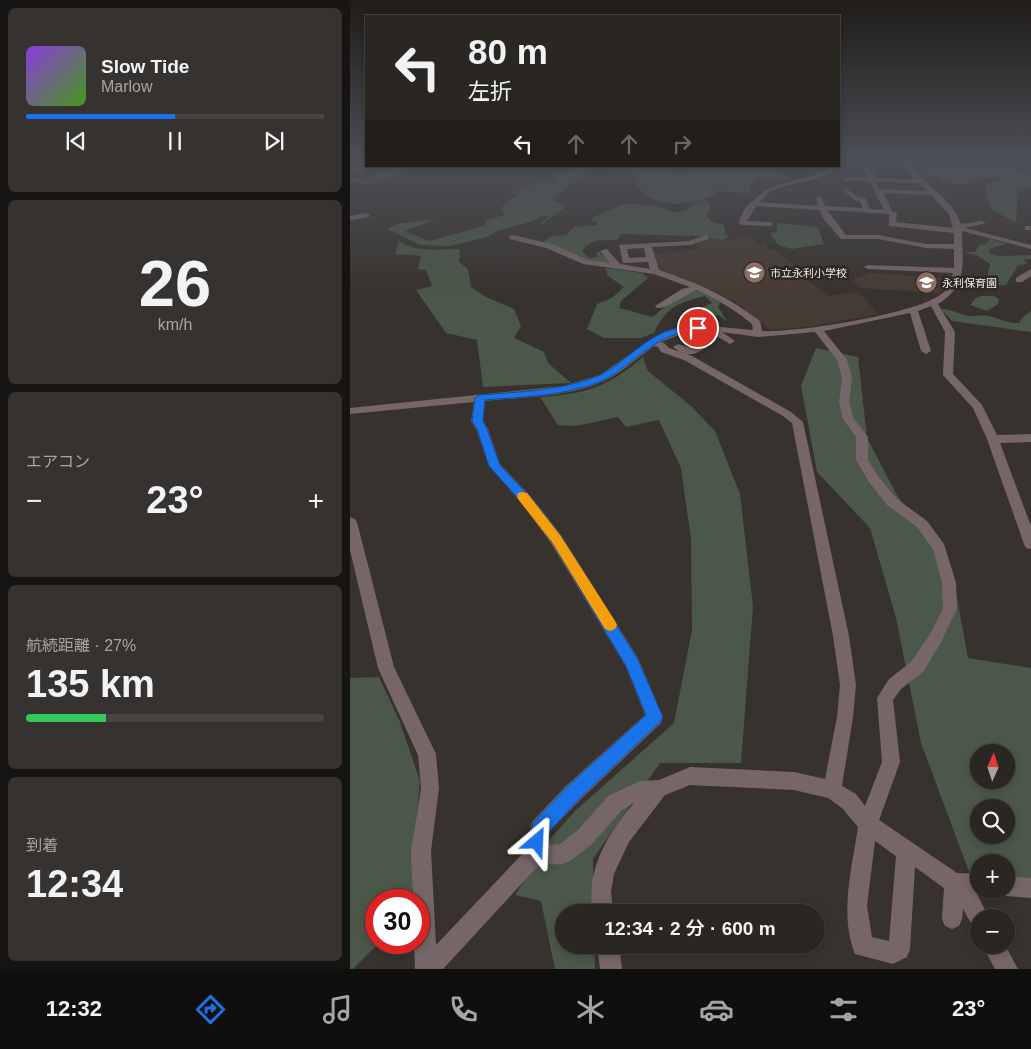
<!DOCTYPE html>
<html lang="ja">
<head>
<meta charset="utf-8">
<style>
  :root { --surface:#2a2622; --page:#36322f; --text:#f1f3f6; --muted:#a5a5a5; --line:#464340; --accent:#1a73e8 }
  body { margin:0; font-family:Arial,"Noto Sans JP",sans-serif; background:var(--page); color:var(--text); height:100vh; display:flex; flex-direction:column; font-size:19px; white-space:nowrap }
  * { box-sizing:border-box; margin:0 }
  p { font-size:16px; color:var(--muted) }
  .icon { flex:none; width:28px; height:28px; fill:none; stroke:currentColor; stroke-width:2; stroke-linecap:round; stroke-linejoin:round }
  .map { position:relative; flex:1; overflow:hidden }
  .sheet { display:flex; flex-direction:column; gap:8px; padding:8px; background:#171513; width:350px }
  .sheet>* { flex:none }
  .guide { position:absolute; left:15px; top:15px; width:475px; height:152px; border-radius:0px; box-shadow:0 2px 8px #0003,0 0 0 1px var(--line); background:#2a2622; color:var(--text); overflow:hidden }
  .needle { width:32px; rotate:3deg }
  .fabs { position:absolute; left:620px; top:744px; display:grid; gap:10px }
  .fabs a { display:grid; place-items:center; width:45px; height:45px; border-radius:50%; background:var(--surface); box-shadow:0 2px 8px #0003,0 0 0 1px var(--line); font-size:25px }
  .speed { position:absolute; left:15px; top:889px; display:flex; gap:10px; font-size:25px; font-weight:700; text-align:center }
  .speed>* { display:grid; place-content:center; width:65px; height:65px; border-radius:50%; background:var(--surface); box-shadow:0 2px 8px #0003,0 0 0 1px var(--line); line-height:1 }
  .speed .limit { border:8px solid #d22; background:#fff; color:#111 }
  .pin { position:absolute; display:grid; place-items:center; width:42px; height:42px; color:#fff; margin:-21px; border:2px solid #fff; border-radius:50%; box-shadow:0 1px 5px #0007 }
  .me { position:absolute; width:55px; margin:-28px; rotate:26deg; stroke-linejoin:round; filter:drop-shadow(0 0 4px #0008) }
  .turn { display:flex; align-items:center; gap:18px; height:105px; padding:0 20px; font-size:22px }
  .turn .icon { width:65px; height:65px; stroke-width:2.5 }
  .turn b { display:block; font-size:35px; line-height:42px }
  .lanes { display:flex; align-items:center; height:48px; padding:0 20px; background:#0003; justify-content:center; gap:25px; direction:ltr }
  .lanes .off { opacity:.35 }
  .big { font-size:38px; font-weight:600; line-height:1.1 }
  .sheet .card { flex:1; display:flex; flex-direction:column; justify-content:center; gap:8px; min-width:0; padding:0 18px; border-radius:8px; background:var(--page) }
  .sheet .dial { align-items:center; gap:0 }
  .dial b { font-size:65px; line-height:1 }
  .song { display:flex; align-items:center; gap:15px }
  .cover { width:60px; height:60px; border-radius:8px; background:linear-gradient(135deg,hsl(270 70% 55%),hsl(100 70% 35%)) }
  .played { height:5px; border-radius:2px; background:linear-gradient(90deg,var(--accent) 50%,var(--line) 50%) }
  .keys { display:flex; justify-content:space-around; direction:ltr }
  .heat { display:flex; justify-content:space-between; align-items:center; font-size:28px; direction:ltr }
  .charge { height:8px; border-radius:4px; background:linear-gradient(90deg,#34c759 27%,var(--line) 0) }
  .trip { position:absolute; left:205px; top:904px; width:270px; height:50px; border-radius:25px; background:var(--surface); box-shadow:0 2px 8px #0003,0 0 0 1px var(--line); font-weight:600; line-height:50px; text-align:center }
  .dock { display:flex; height:80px; justify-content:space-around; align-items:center; background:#110f0e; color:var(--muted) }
  .dock .icon { width:35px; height:35px }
  .dock .current { color:var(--accent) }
  .dock b { font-size:22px; color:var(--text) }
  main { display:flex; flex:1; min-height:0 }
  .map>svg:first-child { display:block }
  .built { fill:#463b32 }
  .green { fill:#4b5748; fill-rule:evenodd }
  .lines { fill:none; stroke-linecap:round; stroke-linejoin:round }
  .minor { fill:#766668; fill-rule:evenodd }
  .route { fill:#1a73e8; stroke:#114b97 }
  .slow { fill:#f59e0b }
  .labels { text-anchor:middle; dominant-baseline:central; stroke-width:5; stroke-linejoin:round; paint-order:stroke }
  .far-poi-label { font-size:11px; fill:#efece9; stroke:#2d2824; text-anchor:start }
</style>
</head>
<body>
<main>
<section class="sheet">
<div class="card">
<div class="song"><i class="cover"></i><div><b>Slow Tide</b><p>Marlow</p></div></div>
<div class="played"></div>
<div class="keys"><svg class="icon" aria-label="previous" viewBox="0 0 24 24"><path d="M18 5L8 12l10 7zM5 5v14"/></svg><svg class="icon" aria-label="pause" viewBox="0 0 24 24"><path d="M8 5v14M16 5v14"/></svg><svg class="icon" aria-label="next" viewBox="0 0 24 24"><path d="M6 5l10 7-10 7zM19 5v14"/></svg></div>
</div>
<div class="card dial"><b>26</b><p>km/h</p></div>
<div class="card"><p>エアコン</p>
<div class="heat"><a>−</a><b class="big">23°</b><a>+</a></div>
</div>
<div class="card"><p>航続距離 · 27%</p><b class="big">135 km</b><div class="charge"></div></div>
<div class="card"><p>到着</p><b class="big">12:34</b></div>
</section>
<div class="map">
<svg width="681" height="969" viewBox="0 0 681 969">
  <rect width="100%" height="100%" fill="#38322e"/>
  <!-- built -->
  <path class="built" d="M399,235L409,244L416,243L417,248L420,251L425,250L458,275L454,277L478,296L509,292L528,314L457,327L421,330L386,302L333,278L306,270L302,254L348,250L346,243L357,238L373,241Z
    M521,273L595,278L589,286L594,287L590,293L509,288L502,280Z"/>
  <!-- green -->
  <path class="green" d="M16,161V166H55L52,168L56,171C46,179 33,176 23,185L0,182V178L15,180L24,176L22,172H3L6,169L4,168L0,169V167Z
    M597,161H646L664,165L667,171L681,169V187L668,192L666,223L641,209L635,194L638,184L649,180L651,176L629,179L612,185L594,181L587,176L571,175L567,166L601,163Z
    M211,166H240V169L205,197L203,200L214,205V208L193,224L190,223L199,217L194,216L183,221L147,231L137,237L100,246L70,245L37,229L47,224L86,219L55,231L79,241L134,226L136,220L156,215L152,212V207L167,195L163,192L191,181L204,182L207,178L203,176L205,174L224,169L207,168Z
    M262,166C279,166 318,161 328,175H334L338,169L347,166H432L430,169L434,176L443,180L409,177C402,180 401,186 399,193L367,191C358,204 320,206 306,201C297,197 291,190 285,183L288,177L279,173H263Z
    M355,200L361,205L357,216L362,222L374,225L375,232L378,238L372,240L345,236L271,234L268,239C253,242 244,236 232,251L239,258L247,257V252H249L261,263L237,261L193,242L202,236L216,235L224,227L247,225V222L242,221V218L273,204L301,205L328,213L339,209L344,203Z
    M426,223L468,227L474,244L442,249L428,245L420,233L427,232Z
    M640,239L656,244L639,249V253L649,256L681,255V259H674L677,264L668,265L656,285C635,287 636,282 640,264L628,256L614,252H625L629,245L636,244Z
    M49,241C66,253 90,249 110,249L109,262L118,269L121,287L136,297L164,309L171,326L164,338L194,352L198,363L221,383L133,387L127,340L96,333L66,290L82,286L76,270L68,269L71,256L45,254Z
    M255,268L292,273L298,278L271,301L269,308L303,317C315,307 332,289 350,291C357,292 365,299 371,302L368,307L377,321L368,315L352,313L350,308L362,303L355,296C328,303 317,306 304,333L291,338H254L237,329L247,304L262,298L274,287L258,276Z
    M631,296H644L649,299L648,304L637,311L620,305L626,298Z
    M591,309C601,309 609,314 618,316C625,317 632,314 638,316C649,318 658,324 669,323L673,317L681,311V332L602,321Z
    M466,348L508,357L517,438L547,495L603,576L618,658L681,668V885L656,881V862H629V878L621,877L571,743L546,618L520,528L467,472L451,386ZM629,752H656V780H629ZM629,808H656V835H629Z
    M293,357L298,371L341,406L365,431L390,494L403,606L391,763H310L243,859L244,912H214V945H244L245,969H205L191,901L165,895L201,838L225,811L324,723L342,630L341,539L331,468L309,420L276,427L268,417L226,426L208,425L190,397C236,394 258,387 293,357Z
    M29,677L50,722L70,781L66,821L68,878L57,900H26V942L29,943L3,969H0V678Z"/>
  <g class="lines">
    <!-- minor -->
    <path class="minor" d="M510,161H516L526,178L564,179L551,161H557C571,182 604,200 611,224L632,221L636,223L615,228L681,245V249L612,231C612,262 619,285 588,304L605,332L603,374L632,405L647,435L681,434V442L650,443L681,526V549L676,548L674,544L637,439L623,408L593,375L595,332L581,306L568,311L581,351L576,354L571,351L560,313L474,331L497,360L502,378L499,403L504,419L518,437V460L528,476L547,499L577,521L594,544L606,583L607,609L590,644L573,672L551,689L543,700L550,762L529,820L607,873L629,874V890H637L627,894L639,918H629V928L622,925L613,909L612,919L609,926L602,929L595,926L592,919L594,888L565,867L560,949L557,957L543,964L505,954C489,914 502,868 508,827L492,808L478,798L444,790L340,785L315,795L279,842L264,874L261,892L263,912H243C235,871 258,833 284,803L272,810L242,844L220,861L213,864L189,865L93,969H65L64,942H69V900H63L61,851L71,788L68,755L28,668L0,550V517L5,519L7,522L44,667L86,754L89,788L81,851L86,945L176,850L182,822L216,786L295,715L276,667L201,543L173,505L139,466L126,429L121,421L124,402L0,414V408L213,386L250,375L299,341L323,329L349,325L403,330L402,324C385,310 367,299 347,290C336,294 317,309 307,308L305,306L332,289L340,287L304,274L233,264L196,248L160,239L159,237L163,235L202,244L238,260L260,263L250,251L257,249L270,264L300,269L298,262L273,263L269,245L339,241L358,235V239L340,245L302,247L309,270C346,282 379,297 410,321L412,331C446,333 568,314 593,293C598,288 602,281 603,273L518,269L514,267L518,265L604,268V249L576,248L528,239H491L472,217L470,210L406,206L397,221L419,222H422V226L392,225L388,223L395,208L414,191L439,181L462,176L481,166L489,165C475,184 438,180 418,193C415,196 412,200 410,202L468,206L466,198L469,196L472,198L475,206L513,208L510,201L504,200L494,191L493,190L496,188L508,197L515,198L520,209L534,210L519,181H496L493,179L496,177H517ZM526,182L568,183L577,191L529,189ZM534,193L581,195L599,214L603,228L546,222L547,213L542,211ZM477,210L539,214V226L604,233V244H576L528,235H496ZM294,248L296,257L279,258L277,249ZM338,331H361L363,334L380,344L385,341L372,332L408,337L465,332L487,360L492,378L489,403L493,419L506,437V460L519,482L537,505L567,527L583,549L592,583L593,609L580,634L561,662L539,679L527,698L532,762L515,806L506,794L492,786L503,717L506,685L499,636L453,422L441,412L342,356L319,348L314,343L311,342ZM304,346L308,347L311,352L334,360L433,416L442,423L483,636L490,685L487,717L475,779L444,772L340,767L309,780L290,781L258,796L228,830L210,844L196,845L198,833L230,800L311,723L313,717L288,658L211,535L183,499L150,464L138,429L133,421L135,401C175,397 220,397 256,380C274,371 288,357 304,346ZM525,841L546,856L539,941L522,937L517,906Z
      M16,213L20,215L19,217L0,220V216Z
      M675,226H681V230H675Z
      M681,269V276L672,282H666V278Z
      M361,337L366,340L364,342C350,352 339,361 323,347L328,344L341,348Z
      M656,876L681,878V898L656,896L649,893L648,890H656Z
      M247,945H269L272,969H250Z
      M632,945H655L668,969H645Z"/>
  </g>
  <!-- sky -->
  <linearGradient id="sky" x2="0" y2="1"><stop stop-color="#1f1c19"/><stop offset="0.54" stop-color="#4d4f57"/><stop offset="1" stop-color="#4d4f57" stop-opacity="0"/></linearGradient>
  <rect width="681" height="297" fill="url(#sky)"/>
  <!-- route -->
  <path class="route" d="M348,325L352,328L351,329C341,332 330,332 321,336C294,346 275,372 247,383C212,396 172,397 135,400L133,421L137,429L150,465L182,499L210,535L287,658L313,717L310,722L229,799L198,833L193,848L187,851L181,848L178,842L183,823L217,787L296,715L276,666L202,542L174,505L139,466L127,429L122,421L125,398L130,395C166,392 205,391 240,379C268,370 287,344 314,332C324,328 337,327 348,325Z"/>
  <!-- slow -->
  <path class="slow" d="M172,492L177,493L210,535L265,621L267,625L265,629L260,631L255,629L202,542L168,499L167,496L168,493Z"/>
  <!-- icons -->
  <defs>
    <symbol id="school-disc" viewBox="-11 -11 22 22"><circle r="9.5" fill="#8d6e63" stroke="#2d2824"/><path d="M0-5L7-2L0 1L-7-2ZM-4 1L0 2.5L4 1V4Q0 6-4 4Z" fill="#fff"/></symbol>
  </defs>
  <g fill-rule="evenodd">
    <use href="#school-disc" x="392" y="260" width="25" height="25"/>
    <use href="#school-disc" x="564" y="270" width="25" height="25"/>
  </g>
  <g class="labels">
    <!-- far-poi labels -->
    <g class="far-poi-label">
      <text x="420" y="273">市立永利小学校</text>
      <text x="592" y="283">永利保育園</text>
    </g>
  </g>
</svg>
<div class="fabs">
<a><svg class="needle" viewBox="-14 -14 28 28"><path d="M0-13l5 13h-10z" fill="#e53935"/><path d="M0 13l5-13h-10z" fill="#a5a5a5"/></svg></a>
<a><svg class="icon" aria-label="search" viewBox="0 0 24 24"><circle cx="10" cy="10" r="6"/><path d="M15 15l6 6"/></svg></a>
<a>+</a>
<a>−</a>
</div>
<div class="speed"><div class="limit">30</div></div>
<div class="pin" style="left:348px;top:328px;background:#d93025"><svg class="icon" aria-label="arrive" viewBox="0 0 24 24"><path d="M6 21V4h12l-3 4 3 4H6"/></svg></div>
<svg class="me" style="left:187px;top:842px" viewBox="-20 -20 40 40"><path d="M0-17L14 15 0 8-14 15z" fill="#1a73e8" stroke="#fff" stroke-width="4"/></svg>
<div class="trip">12:34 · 2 分 · 600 m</div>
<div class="guide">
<div class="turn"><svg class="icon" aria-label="left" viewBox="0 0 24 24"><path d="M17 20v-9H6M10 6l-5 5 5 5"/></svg><div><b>80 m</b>左折</div></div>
<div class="lanes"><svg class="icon" aria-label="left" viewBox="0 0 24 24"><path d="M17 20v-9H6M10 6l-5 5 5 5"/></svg><svg class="icon off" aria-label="ahead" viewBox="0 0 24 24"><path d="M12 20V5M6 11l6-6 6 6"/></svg><svg class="icon off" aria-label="ahead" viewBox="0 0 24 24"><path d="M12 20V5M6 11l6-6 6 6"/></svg><svg class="icon off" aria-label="right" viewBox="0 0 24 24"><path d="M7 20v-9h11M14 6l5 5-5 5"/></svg></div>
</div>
</div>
</main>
<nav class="dock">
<b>12:32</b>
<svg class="icon current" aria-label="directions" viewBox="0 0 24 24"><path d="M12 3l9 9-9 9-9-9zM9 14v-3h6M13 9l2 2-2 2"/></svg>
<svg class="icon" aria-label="music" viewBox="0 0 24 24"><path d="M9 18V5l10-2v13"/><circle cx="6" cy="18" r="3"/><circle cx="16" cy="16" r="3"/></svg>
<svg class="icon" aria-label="phone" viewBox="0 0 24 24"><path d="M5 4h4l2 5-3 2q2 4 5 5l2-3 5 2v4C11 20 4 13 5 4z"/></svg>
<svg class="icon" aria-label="climate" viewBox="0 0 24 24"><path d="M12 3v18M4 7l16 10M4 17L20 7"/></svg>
<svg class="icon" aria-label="car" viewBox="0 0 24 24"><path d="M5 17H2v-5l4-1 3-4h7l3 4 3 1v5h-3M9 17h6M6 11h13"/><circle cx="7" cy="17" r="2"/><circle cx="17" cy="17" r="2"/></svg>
<svg class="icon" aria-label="filters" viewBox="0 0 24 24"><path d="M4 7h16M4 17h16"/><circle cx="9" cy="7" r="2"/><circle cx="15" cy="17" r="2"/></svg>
<b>23°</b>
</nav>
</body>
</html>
